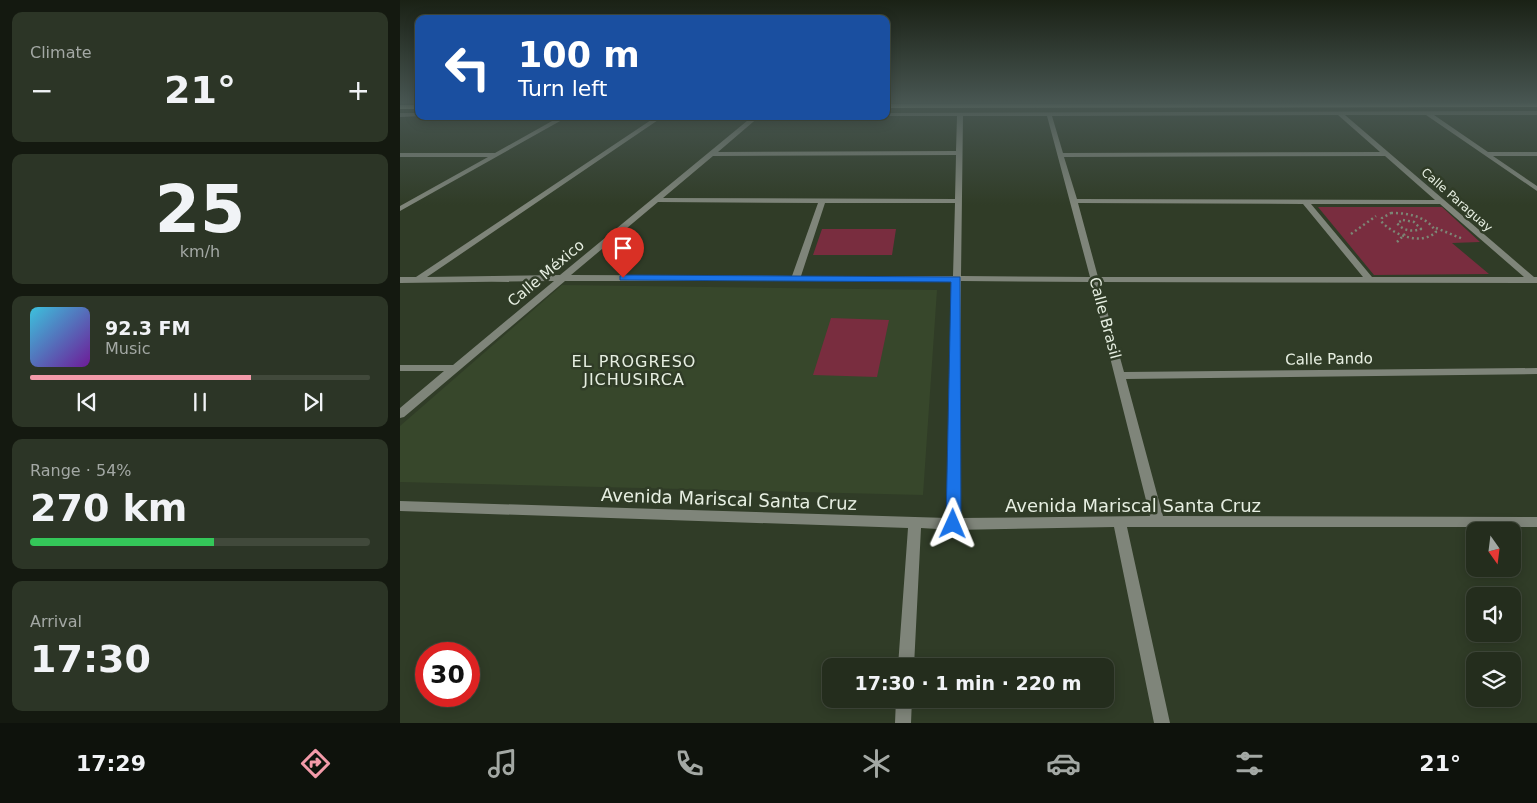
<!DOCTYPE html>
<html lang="en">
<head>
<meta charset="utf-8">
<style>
  :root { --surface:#242d1d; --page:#2c3526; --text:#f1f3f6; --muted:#a3a8a4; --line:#41493b; --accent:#f39aa9 }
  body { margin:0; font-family:"DejaVu Sans",sans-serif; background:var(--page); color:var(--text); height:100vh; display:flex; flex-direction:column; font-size:19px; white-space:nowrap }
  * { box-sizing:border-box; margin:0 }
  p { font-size:16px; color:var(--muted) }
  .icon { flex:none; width:28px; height:28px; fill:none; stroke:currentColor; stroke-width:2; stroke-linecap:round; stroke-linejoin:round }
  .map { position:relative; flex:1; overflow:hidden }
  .drawer { display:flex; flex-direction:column; gap:12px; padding:12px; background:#141910; width:400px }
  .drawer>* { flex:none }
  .hud { position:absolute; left:15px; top:15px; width:475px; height:105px; border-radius:10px; box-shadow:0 2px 12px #0003,0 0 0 1px var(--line); background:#1a4fa0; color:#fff; overflow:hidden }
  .needle { width:32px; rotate:166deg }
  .fabs { position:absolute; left:1066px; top:522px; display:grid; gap:10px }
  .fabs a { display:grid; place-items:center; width:55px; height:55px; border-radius:10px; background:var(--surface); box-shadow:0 2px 12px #0003,0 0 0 1px var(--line); font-size:25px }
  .speed { position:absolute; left:15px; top:642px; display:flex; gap:10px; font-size:25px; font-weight:700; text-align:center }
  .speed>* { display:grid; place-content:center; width:65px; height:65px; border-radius:50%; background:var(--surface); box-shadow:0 2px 12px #0003,0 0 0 1px var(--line); line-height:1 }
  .speed .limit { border:8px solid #d22; background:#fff; color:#111 }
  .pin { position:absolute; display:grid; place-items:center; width:42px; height:42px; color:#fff; margin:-51px -21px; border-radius:50% 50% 50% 0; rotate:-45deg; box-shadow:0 0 5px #0007 }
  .pin .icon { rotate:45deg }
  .me { position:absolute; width:55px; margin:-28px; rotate:1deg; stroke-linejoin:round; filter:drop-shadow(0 0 4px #0008) }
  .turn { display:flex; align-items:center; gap:18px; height:105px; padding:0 20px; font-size:22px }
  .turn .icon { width:65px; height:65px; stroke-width:2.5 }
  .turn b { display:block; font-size:35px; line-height:42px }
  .big { font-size:38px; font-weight:700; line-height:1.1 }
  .drawer .card { flex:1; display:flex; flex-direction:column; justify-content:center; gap:8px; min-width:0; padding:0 18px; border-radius:10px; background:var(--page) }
  .drawer .dial { align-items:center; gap:0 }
  .dial b { font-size:65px; line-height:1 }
  .song { display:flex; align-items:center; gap:15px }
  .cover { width:60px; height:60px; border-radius:8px; background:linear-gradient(135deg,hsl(190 70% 55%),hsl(280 70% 35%)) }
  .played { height:5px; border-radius:2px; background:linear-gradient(90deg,var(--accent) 65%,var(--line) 65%) }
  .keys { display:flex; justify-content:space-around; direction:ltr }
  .heat { display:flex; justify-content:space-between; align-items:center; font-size:28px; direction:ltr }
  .charge { height:8px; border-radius:4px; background:linear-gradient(90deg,#34c759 54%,var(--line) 0) }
  .trip { position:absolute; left:422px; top:658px; width:292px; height:50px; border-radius:10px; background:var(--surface); box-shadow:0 2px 12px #0003,0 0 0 1px var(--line); font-weight:700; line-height:50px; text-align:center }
  .tabs { display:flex; height:80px; justify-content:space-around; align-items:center; background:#0e120c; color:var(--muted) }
  .tabs .icon { width:35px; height:35px }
  .tabs .on { color:var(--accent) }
  .tabs b { font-size:22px; color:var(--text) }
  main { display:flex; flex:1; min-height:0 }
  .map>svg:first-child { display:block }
  .built { fill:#37472b }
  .green { fill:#792d3f }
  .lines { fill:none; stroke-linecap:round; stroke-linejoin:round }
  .path { stroke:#7c8675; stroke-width:2.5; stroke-dasharray:2 3; stroke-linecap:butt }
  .minor { fill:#7f857a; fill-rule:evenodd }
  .trunk { fill:#d3e1c8; fill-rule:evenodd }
  .route { fill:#1a73e8; stroke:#114b97 }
  .labels { text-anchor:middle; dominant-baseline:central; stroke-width:5; stroke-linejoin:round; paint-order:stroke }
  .far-street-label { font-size:12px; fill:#e7efe2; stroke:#303c27 }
  .street-label { font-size:15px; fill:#e7efe2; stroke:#303c27 }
  .neighbourhood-label { font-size:16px; letter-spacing:1px; fill:#e7efe2; stroke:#303c27 }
  .near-street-label { font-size:18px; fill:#e7efe2; stroke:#303c27 }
</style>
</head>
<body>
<main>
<section class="drawer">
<div class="card"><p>Climate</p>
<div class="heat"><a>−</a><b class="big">21°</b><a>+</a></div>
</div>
<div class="card dial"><b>25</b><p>km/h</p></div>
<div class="card">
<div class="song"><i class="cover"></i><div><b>92.3 FM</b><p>Music</p></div></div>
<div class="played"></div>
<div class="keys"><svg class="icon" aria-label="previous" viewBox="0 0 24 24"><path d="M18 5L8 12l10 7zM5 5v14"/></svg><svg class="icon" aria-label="pause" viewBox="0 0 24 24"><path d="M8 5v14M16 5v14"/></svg><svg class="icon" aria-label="next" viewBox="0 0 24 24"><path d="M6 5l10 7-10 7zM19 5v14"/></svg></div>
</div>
<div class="card"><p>Range · 54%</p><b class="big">270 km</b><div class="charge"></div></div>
<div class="card"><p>Arrival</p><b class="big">17:30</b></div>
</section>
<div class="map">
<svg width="1137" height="723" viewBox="0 0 1137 723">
  <rect width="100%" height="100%" fill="#303c27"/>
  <!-- built -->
  <path class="built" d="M162,285L537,290L523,495L0,482V426Z"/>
  <!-- green -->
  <path class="green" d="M918,207H1042L1080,242L1052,243L1089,274L974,275Z
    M422,229H496L492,255H413Z
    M431,318L489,320L477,377L413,375Z"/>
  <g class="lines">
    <!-- path -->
    <path class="path" d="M991,213C1008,213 1027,216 1036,232C1021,246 993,235 981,221L982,218Z
      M1003,220L1014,222L1021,229C1012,232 1003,231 997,223Z
      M1036,228L1063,239
      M951,234L976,216
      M997,242L1005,234"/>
    <!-- minor -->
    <path class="minor" d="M1137,111V115H1034L1088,152H1137V156H1093L1137,186V191L1026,115H945L1134,277H1137V283L699,282L724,372L1137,368V374L726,379L763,516L1137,517V527H727L770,723H754L714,527L553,530L521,528L514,666H498L508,528L0,511V501L547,518L553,281H165L4,417L0,418V408L44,371H0V365H53L154,281L0,283V277H16L257,116H264L27,277L160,275L353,116H360L318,152L556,151L557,116H484H486V113ZM938,115L980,152L663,153L652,116ZM563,116H647L690,277L561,276ZM556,155L555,199L263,198L313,156ZM985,156L1035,200L677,199L664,157ZM258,202L418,203L392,276L171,275ZM425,203H555L553,276H401ZM678,203L903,204L963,277H698ZM911,204H1040L1124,277H972ZM561,281L691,282L750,516L559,518Z
      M0,113H19V116H21L0,117Z
      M161,116H169L0,211V206L88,157H0V153H95Z
      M496,699H512L511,723H495Z"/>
    <!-- trunk -->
    <path class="trunk" d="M1137,103V107L486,108V104Z
      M0,105H19V109H0Z"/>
  </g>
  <!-- sky -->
  <linearGradient id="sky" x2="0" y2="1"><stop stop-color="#1a2115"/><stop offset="0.5" stop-color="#485652"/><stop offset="1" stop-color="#485652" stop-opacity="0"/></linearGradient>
  <rect width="1137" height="205" fill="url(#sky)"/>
  <!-- route -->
  <path class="route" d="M223,275L560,277L561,524L559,529L553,531L548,529L546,524L551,282L220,280V276Z"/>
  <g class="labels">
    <!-- far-street labels -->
    <g class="far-street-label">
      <text transform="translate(1057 200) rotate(41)">Calle Paraguay</text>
    </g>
    <!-- street labels -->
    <g class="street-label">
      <text transform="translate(146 273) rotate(-40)">Calle México</text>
      <text transform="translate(705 318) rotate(75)">Calle Brasil</text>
      <text transform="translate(929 359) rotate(-1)">Calle Pando</text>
    </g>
    <!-- neighbourhood labels -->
    <g class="neighbourhood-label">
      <text x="234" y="361">EL PROGRESO<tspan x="234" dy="18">JICHUSIRCA</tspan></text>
    </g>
    <!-- near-street labels -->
    <g class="near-street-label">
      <text transform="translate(329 499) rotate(2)">Avenida Mariscal Santa Cruz</text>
      <text x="733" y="505">Avenida Mariscal Santa Cruz</text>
    </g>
  </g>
</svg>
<div class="fabs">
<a><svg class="needle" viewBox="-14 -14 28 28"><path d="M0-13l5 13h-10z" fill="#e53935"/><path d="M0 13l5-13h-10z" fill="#a3a8a4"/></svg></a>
<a><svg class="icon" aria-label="sound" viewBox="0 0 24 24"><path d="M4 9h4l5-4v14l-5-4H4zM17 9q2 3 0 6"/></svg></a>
<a><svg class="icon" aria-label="layers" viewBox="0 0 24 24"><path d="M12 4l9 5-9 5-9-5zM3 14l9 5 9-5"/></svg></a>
</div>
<div class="speed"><div class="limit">30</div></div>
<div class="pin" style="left:223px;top:278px;background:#d93025"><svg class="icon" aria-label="arrive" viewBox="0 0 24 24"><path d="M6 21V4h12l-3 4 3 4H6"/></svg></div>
<svg class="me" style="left:553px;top:524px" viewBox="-20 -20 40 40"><path d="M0-17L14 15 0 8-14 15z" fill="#1a73e8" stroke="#fff" stroke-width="4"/></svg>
<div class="trip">17:30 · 1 min · 220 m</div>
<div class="hud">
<div class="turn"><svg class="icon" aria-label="left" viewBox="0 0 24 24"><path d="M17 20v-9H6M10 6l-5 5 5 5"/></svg><div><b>100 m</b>Turn left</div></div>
</div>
</div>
</main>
<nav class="tabs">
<b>17:29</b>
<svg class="icon on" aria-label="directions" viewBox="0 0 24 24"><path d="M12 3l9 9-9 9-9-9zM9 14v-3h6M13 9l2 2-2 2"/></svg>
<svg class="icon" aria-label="music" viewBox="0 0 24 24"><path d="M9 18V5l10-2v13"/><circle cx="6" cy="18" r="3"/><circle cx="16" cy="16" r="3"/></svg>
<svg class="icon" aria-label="phone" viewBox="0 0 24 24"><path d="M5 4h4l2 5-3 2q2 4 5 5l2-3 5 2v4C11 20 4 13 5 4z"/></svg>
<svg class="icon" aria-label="climate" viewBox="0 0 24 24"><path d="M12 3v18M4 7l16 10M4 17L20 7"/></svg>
<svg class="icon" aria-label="car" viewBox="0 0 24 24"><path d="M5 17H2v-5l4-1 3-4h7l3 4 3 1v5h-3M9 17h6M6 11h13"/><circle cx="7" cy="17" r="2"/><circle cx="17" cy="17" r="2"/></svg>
<svg class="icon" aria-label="filters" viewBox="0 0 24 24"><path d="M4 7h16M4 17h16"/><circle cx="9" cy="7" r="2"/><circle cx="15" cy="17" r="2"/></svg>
<b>21°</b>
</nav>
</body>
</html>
